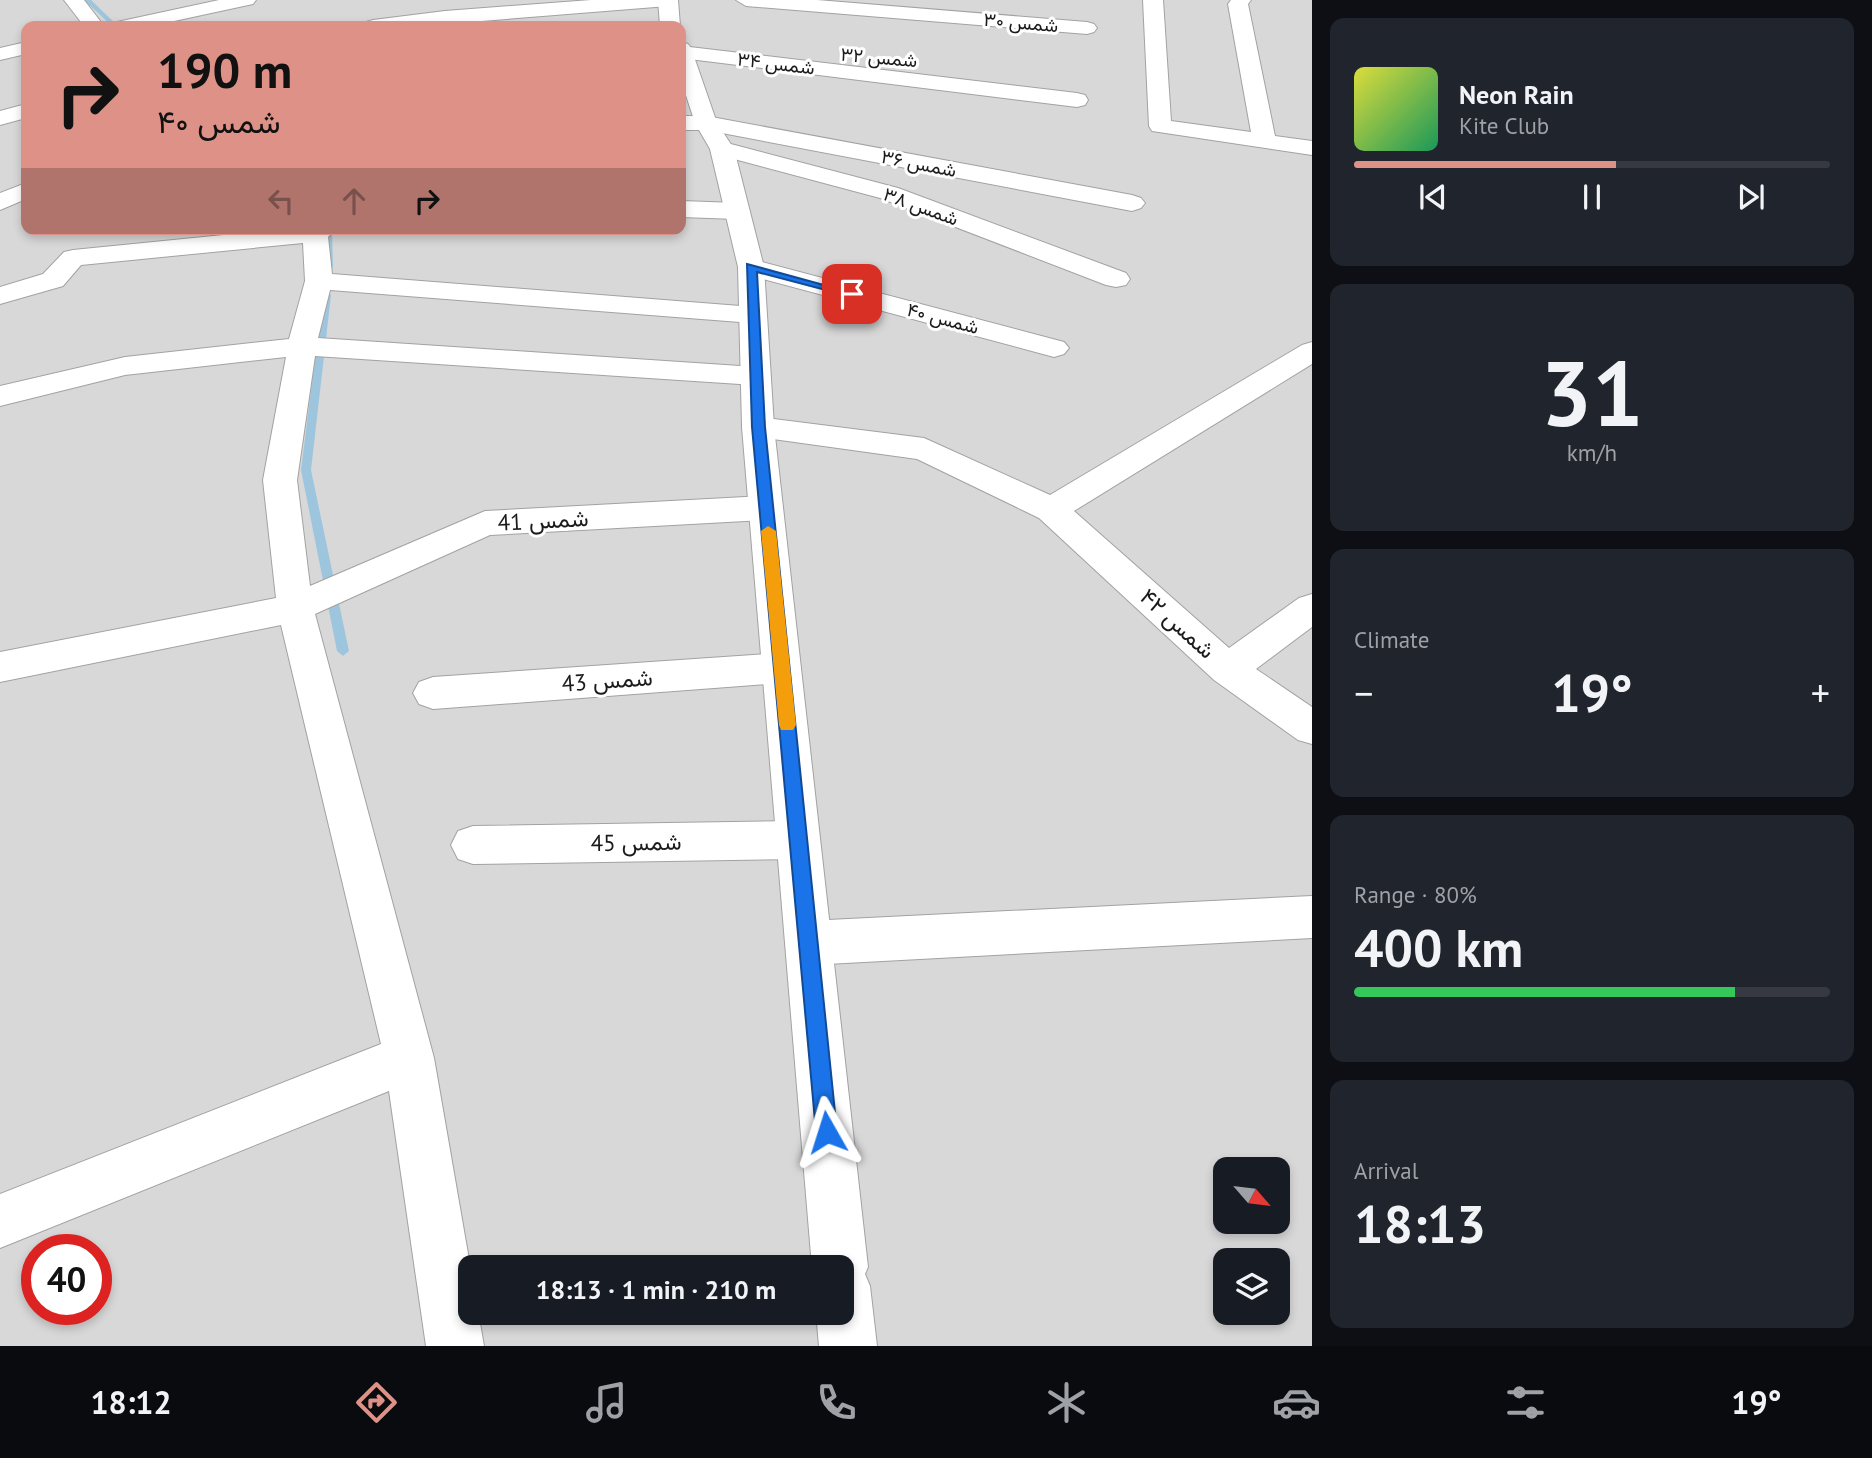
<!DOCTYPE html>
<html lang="en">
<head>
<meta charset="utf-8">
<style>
  :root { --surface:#171b24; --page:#20242c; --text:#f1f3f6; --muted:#9ea1a6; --line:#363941; --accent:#de9287 }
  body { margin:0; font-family:"PT Sans",Vazirmatn,sans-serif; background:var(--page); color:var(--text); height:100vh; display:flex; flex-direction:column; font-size:26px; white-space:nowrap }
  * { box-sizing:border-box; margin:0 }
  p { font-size:23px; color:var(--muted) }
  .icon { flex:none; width:38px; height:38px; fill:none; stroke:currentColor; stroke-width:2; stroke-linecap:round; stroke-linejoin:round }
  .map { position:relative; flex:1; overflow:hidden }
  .panel { display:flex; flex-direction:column; gap:18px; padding:18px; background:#0d0f14; width:560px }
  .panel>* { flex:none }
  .guide { position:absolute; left:21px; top:21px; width:665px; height:214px; border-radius:14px; box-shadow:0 4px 10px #0003; background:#de9287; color:#111; overflow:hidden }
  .needle { width:46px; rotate:118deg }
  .fabs { position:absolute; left:1213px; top:1157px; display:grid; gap:14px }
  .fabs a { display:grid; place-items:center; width:77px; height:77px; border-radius:14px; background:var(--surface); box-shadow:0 4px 10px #0003; font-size:35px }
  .speed { position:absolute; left:21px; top:1234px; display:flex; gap:14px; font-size:35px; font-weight:700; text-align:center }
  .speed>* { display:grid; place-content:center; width:91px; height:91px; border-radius:50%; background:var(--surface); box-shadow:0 4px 10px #0003; line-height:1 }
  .speed .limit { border:10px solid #d22; background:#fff; color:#111 }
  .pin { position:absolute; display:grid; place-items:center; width:60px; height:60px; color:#fff; margin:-30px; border-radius:14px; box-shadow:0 4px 10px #0006 }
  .me { position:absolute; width:77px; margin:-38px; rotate:354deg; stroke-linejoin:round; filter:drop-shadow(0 0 5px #0008) }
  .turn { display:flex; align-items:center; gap:24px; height:147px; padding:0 21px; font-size:32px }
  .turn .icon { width:91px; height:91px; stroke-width:2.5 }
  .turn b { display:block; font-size:49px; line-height:60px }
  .lanes { display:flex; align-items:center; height:66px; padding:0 21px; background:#0003; justify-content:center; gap:35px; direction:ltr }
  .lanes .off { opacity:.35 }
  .big { font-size:52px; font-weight:700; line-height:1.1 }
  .panel .tile { flex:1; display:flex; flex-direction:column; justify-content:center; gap:10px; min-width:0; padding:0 24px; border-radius:14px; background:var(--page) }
  .panel .dial { align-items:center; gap:0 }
  .dial b { font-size:91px; line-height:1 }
  .song { display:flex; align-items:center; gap:21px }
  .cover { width:84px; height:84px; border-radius:10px; background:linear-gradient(135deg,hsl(60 70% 55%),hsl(150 70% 35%)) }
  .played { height:7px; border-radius:4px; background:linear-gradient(90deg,var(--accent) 55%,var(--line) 55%) }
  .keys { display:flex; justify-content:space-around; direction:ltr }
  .heat { display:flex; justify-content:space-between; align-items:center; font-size:38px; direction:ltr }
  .charge { height:10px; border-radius:5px; background:linear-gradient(90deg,#34c759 80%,var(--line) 0) }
  .trip { position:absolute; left:458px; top:1255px; width:396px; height:70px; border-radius:14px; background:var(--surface); box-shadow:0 4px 10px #0003; font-weight:700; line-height:70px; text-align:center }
  .dock { display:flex; height:112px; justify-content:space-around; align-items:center; background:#090b0e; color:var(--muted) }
  .dock .icon { width:49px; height:49px }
  .dock .active { color:var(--accent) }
  .dock b { font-size:32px; color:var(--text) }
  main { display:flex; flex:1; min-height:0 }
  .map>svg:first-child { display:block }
  .residential { fill:#d9d8d8; fill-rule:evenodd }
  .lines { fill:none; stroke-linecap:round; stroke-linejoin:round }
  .stream { fill:#9dc6de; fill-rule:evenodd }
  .minor-casing { stroke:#a2a2a2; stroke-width:2 }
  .tertiary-casing { stroke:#a2a2a2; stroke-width:2 }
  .minor { fill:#fff; fill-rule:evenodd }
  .tertiary { fill:#fff; fill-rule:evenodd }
  .route { fill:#1a73e8; stroke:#114b97; stroke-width:2 }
  .slow { fill:#f59e0b }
  .labels { text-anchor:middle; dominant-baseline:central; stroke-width:6; stroke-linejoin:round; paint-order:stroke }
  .far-street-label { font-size:19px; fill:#1b1b1b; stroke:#fff }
  .street-label { font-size:23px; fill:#1b1b1b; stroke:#fff }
</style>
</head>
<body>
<main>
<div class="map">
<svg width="1312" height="1346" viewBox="0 0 1312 1346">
  <rect width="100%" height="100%" fill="#edebe0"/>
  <!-- residential -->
  <path class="residential" d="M0,0H1312V1346H0ZM26,26H681V229H26ZM1225,1169H1278V1222H1225ZM37,1250H96V1309H37ZM1225,1260H1278V1312H1225ZM471,1267H842V1312H471Z"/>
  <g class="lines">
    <!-- stream -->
    <path class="stream" d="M84,0H91L118,26H112Z
      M324,229H332L333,267L329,270L325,267Z
      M327,292L331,295L311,470L349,651L343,656L337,651L301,470L323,295Z"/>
    <defs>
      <path id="minor" d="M64,0H84L104,26H84Z
        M219,0H256L253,4L151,26H114L117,22Z
        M591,0H678L668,6L419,26H363L366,22L373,20L445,11Z
        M736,0H817L1087,22L1094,24L1097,28L1094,32L1087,34L746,6Z
        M1143,0H1163L1171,121L1251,132L1228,4L1231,0H1251L1248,4L1275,136L1312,141V155L1152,131L1149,126Z
        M26,42V54L0,60V48Z
        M681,46L1077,93L1085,95L1088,100L1085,105L1077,107L681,58Z
        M26,104V118L0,125V111Z
        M681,116H706L1132,195L1141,198L1145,203L1141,208L1132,211L706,130H681Z
        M727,143L898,188L1126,273L1130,279L1126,285L1116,287L1106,285L880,198L719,155L715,150L719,145Z
        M26,183V199L0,210V193Z
        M681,201L737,203L746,206L750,211L746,216L737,219L681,217Z
        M284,229H335L328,237L332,274L753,307L763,309L767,315L763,321L753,323L330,290L318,338L755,367L766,369L770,376L766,383L755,385L315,356L297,480L310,586L485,511L766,496L778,500L783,508L778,516L766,520L490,535L315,614L434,1058L471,1271V1312H478L484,1346H426L389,1091L0,1248V1194L381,1044L281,625L0,682V652L276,598L263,480L286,357L125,375L0,406V386L125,357L289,339L305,281L303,243L81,265L63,286L0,304V287L43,274L64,252L73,250Z
        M751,259L1064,342L1069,348L1064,354L1054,357L741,273L738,267L741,261Z
        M1312,342V364L1074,511L1229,648L1299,598L1312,594V627L1256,669L1312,707V744L1298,740L1214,680L1039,518L917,459L758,437L747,434L742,427L747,420L758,417L924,438L1050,495L1302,345Z
        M782,653L796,657L801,668L796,679L782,683L433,709L419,704L413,693L419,682L433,677Z
        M798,821L813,826L820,840L813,854L798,859L473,864L458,859L451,845L458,831L473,826Z
        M1312,896V938L808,965L792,958L785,943L792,928L808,921Z"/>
      <path id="tertiary" d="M658,0H678L680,26H660Z
        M681,42L688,44L691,48L717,123L734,149L764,267L774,427L868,1267L865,1274L870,1286L877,1346H819L816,1312H842V1267H812L742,427L738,267L710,149L695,123L681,80Z"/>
    </defs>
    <!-- minor casing -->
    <use href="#minor" class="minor-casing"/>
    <!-- tertiary casing -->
    <use href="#tertiary" class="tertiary-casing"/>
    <!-- minor -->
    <use href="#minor" class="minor"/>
    <!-- tertiary -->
    <use href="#tertiary" class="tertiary"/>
  </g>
  <!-- route -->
  <path class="route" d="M747,264L857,294L852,297L757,272L765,427L837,1132L834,1139L827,1143L819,1139L816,1132L752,427Z"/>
  <!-- slow -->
  <path class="slow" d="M768,526L776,531L796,725L793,730H781L779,725L761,531Z"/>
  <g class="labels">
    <!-- far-street labels -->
    <g class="far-street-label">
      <text transform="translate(1021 22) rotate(5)">شمس ۳۰</text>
      <text transform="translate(879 57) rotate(5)">شمس ۳۲</text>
      <text transform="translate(776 63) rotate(7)">شمس ۳۴</text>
      <text transform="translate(919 163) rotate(11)">شمس ۳۶</text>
      <text transform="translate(921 206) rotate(20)">شمس ۳۸</text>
      <text transform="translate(943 318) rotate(15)">شمس ۴۰</text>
    </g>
    <!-- street labels -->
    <g class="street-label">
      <text transform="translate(543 520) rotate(-3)">شمس 41</text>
      <text transform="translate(1178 623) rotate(42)">شمس ۴۲</text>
      <text transform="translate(607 680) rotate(-4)">شمس 43</text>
      <text transform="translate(636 842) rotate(-1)">شمس 45</text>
    </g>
  </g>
</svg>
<div class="fabs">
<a><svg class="needle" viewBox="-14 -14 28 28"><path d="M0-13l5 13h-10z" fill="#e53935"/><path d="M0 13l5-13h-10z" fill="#9ea1a6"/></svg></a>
<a><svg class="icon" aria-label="layers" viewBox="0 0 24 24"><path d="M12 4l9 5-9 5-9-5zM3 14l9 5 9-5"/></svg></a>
</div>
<div class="speed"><div class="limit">40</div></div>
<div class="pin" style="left:852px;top:294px;background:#d93025"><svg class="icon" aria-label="arrive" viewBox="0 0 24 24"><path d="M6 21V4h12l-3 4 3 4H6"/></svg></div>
<svg class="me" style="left:827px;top:1132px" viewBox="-20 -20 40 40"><path d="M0-17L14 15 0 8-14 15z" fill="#1a73e8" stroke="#fff" stroke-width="4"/></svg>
<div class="trip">18:13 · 1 min · 210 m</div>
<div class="guide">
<div class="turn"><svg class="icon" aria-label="right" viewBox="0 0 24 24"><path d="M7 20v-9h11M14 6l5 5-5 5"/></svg><div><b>190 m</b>شمس ۴۰</div></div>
<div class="lanes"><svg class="icon off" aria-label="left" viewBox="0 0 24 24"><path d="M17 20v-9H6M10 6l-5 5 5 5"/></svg><svg class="icon off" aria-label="ahead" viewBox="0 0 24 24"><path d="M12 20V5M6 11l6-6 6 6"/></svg><svg class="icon" aria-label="right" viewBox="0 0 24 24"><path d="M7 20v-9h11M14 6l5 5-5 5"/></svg></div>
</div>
</div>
<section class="panel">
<div class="tile">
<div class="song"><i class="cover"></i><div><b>Neon Rain</b><p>Kite Club</p></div></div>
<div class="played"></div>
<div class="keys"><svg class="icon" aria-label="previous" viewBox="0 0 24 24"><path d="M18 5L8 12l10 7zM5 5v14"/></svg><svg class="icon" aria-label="pause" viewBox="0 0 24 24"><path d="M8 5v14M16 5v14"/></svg><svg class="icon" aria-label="next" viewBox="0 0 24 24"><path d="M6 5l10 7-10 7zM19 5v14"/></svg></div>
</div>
<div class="tile dial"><b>31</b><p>km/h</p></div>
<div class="tile"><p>Climate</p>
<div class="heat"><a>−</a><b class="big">19°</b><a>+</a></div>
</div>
<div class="tile"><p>Range · 80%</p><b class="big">400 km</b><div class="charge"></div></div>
<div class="tile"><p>Arrival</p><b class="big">18:13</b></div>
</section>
</main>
<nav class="dock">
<b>18:12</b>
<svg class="icon active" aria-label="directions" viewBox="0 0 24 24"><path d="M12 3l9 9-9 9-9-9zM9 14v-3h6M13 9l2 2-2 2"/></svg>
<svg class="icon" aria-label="music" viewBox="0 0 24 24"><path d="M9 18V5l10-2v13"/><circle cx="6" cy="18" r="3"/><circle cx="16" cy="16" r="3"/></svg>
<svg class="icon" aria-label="phone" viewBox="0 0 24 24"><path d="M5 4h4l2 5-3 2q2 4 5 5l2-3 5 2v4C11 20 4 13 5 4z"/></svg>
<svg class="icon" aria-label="climate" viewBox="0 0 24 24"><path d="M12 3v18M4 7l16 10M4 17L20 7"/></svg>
<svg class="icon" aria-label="car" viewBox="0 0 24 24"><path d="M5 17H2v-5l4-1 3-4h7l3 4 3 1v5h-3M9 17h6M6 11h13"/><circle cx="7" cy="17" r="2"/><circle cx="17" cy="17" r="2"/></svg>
<svg class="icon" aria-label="filters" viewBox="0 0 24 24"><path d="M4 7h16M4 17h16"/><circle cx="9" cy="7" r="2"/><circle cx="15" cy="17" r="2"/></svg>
<b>19°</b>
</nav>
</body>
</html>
